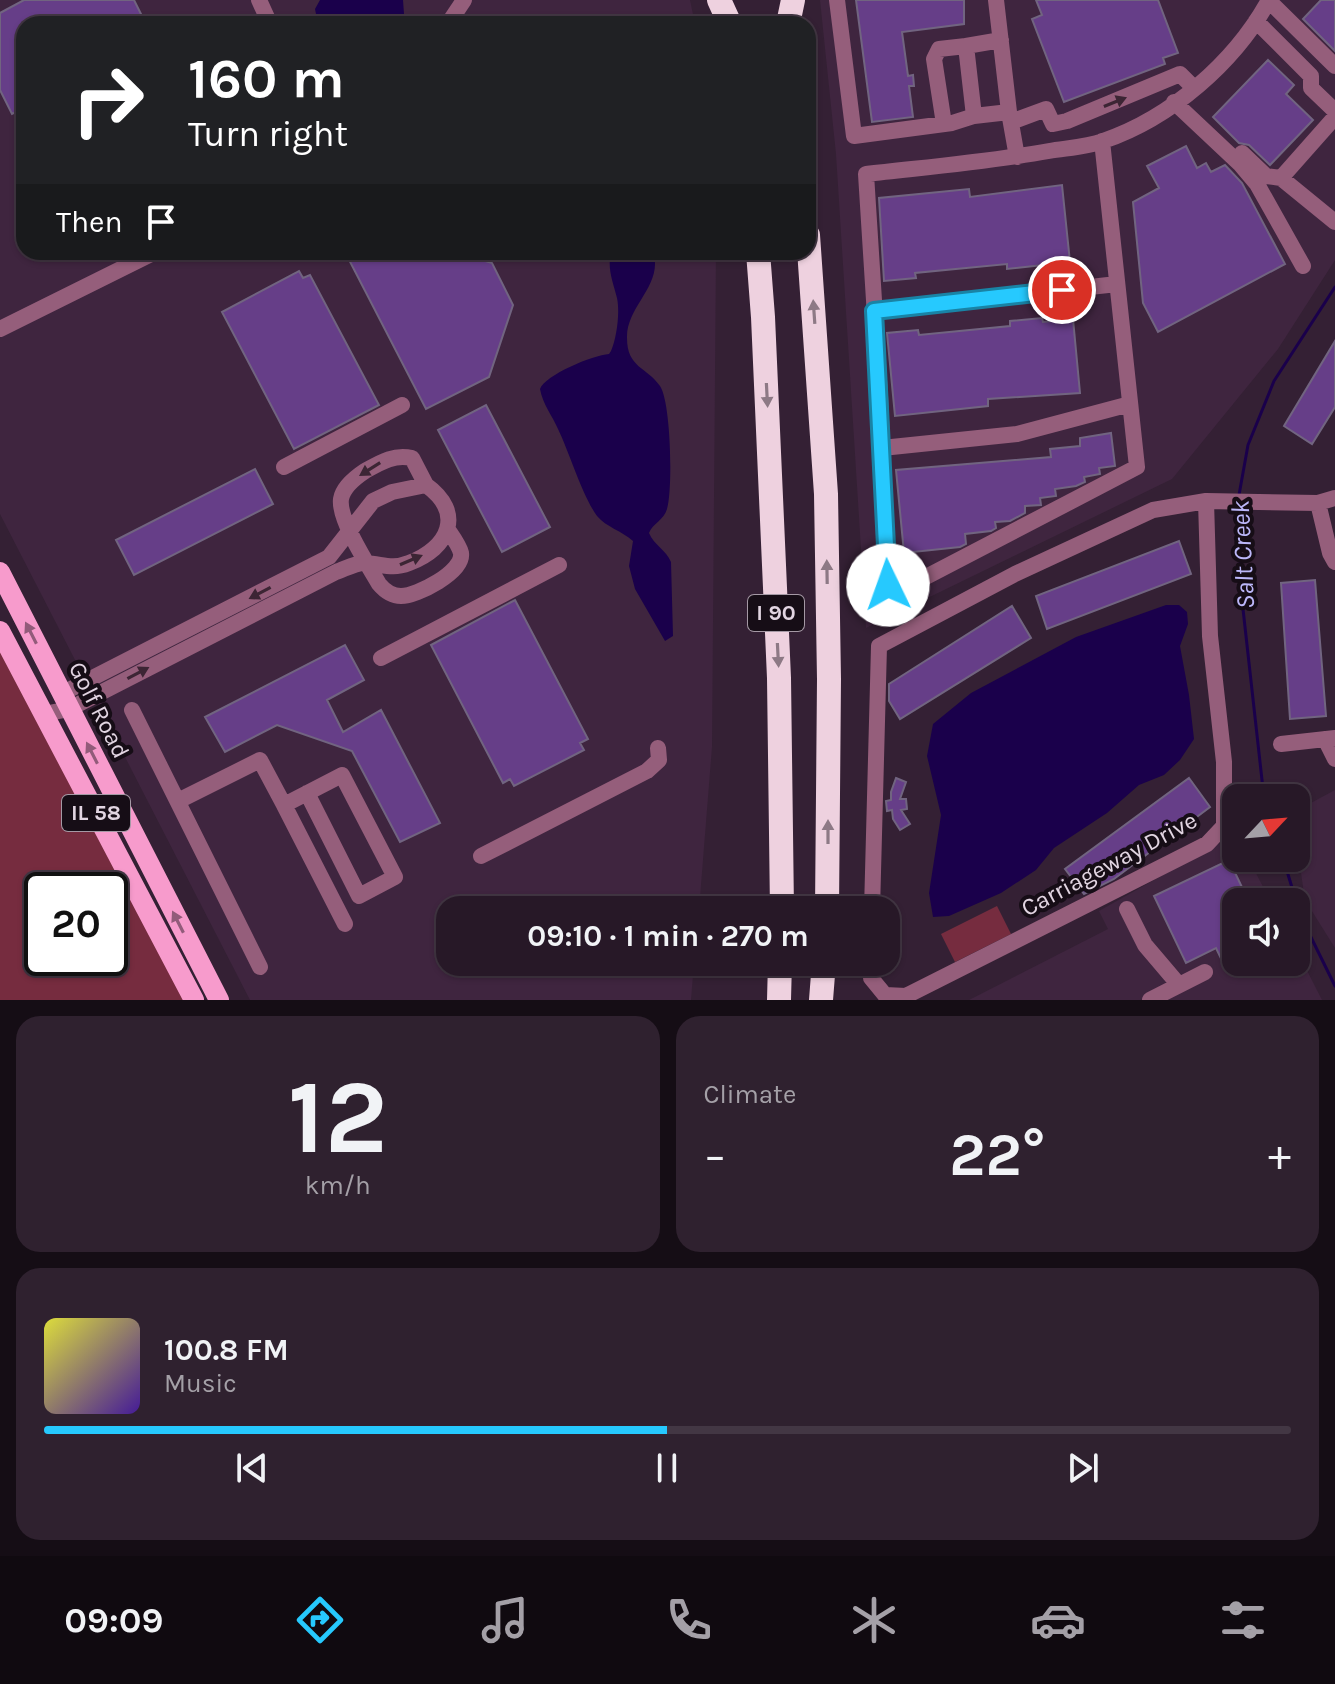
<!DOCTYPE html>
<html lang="en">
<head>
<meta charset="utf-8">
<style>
  :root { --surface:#271827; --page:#2f212f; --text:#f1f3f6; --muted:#a4a0a7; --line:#433744; --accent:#26c9fe }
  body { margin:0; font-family:Karla,sans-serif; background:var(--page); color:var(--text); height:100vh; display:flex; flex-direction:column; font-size:30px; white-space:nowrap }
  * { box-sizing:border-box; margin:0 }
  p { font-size:26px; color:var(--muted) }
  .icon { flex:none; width:44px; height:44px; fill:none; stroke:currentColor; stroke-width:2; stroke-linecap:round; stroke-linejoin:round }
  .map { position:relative; height:1000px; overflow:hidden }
  .drawer { display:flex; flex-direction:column; gap:16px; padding:16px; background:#150d15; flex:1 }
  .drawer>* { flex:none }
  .guide { position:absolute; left:16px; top:16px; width:800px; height:244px; border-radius:24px; box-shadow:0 2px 6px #0004,0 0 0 2px var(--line); background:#202124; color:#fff; overflow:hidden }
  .needle { width:52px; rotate:64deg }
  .controls { position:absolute; left:1222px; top:784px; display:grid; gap:16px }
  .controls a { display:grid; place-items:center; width:88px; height:88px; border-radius:16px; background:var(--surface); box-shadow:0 2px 6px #0004,0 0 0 2px var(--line); font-size:40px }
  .speed { position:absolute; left:24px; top:872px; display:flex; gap:16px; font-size:40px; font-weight:700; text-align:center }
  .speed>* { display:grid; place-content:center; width:104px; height:104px; border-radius:50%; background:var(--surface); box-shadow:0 2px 6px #0004,0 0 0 2px var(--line); line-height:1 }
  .speed .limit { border:4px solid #111; border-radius:12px; background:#fff; color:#111 }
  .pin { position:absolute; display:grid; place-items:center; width:68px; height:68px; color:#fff; margin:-34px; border:4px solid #fff; border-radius:50%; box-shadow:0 2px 8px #0007 }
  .me { position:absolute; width:88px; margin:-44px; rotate:357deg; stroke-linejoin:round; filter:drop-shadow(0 0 6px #0008) }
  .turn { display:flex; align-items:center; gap:28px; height:168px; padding:0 40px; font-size:36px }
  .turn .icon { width:104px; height:104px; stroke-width:2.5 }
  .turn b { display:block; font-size:56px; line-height:68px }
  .then { display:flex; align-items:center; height:76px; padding:0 40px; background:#0003; gap:16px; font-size:30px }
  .big { font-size:60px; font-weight:700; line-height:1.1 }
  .drawer .widget { flex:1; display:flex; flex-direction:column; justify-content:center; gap:12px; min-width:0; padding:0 28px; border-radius:24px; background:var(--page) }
  .drawer .dial { align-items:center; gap:0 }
  .dial b { font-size:104px; line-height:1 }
  .song { display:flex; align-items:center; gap:24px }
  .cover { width:96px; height:96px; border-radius:12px; background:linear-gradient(135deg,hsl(60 70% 55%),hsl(260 70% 35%)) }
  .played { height:8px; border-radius:4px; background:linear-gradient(90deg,var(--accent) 50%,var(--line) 50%) }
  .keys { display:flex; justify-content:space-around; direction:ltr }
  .heat { display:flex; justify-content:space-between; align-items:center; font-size:44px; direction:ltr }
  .drawer .tiles { flex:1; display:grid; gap:16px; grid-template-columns:1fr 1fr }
  .widget:last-child { grid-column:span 2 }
  .trip { position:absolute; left:436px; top:896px; width:464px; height:80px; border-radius:24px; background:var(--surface); box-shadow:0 2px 6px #0004,0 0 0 2px var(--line); font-weight:700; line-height:80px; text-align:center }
  .menu { display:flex; height:128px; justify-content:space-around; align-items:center; background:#100a10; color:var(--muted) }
  .menu .icon { width:56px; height:56px }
  .menu .selected { color:var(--accent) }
  .menu b { font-size:36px; color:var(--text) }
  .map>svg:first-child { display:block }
  .built { fill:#3f253f }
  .green { fill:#762c3f; fill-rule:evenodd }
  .water { fill:#1a004b }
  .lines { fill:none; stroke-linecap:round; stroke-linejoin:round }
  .stream { stroke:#1a004b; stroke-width:3 }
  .building { fill:#663e88; stroke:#716480; stroke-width:2 }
  .minor { stroke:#955e7b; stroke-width:16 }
  .major { stroke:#f79bcc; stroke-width:20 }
  .highway { stroke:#eed1df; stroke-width:24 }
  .oneway { fill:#3c2534 }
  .oneway2 { fill:#8d7985 }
  .oneway3 { fill:#925b7a }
  .route-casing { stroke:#1983a5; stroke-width:20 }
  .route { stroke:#26c9fe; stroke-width:14 }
  .labels { text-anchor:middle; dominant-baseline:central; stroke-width:8; stroke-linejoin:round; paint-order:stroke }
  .shield { fill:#160d16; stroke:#a599a5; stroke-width:2 }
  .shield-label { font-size:22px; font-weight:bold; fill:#e2d5e2 }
  .street-label { font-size:24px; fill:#e2d5e2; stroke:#160d16 }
  .water-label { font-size:26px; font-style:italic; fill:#bcb7f9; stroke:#160d16 }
</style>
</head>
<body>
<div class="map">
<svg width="1335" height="1000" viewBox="0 0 1335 1000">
  <rect width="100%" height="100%" fill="#342034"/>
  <!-- built -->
  <path class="built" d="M0,0H690L695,24H24V252H716L712,747L699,910H450V962H694L691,1000H250L0,514Z
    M820,0H1335V260L1278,349L1172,479L866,628L836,154Z
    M1335,790V948L1305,900L1296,839V811Z
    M1236,834V858H1248L1271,902H1236V962H1296V949L1322,1000H969L1108,929L1099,911Z"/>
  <!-- green -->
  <path class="green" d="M0,631L194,1000H0ZM42,890H110V958H42Z
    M997,906L1011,934L955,962L941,934Z"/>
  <!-- water -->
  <path class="water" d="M320,0H403L404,14L398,24H318L315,9Z
    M611,252H653C664,285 626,306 627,338C627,368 647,367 660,386C671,402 673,489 667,509C664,520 653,523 649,533C654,545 666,550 671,562L673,636L665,641L635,589L629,566L633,541C622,531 606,527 597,516C582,495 570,454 558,429C552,415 543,405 540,389C545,375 593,355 609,354L611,351C617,337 620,312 617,298C613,282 607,269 611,252Z
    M1166,605H1179L1187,612L1188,624L1180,646L1189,695L1194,739L1180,760L1164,775L1139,785L1107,813L1054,848L1036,870L1001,893L949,916L933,917L929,893L941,815L927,756L933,724L971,693L1076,637Z"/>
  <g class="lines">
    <!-- stream -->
    <path class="stream" d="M1239,495L1248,445L1274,381L1335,287
      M1237,507L1243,609L1264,798
      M1283,858L1301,917L1335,986"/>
  </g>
  <!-- building -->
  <path class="building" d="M24,0H134L146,24H24V108L12,114L0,90V13Z
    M856,0H964V24L902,32L908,76L913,75L914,86H909L913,117L872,122Z
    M1036,0H1158L1178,53L1163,58L1165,64L1064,102L1032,19L1042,15Z
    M1321,0H1335V51L1303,19Z
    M1268,60L1294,85L1286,94L1313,120L1270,165L1249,145L1239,143L1213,117Z
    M1186,146L1197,168L1206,163L1211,172L1225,165L1242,183L1285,264L1158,332L1143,303L1133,202L1159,188L1147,166Z
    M1062,185L1070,262L1007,269V264L915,273L916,278L884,281L879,198L969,189L970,197Z
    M345,252H455L492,263L513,305L489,377L426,409Z
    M299,271L303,278L310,275L379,405L294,449L222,312Z
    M1042,318L1043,322L1073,319L1080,393L988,399V406L895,416L887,333L918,330L919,335L1010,326V321Z
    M1335,341V407L1312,444L1284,426Z
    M486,405L550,527L502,552L438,430Z
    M1111,433L1115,466L1099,468L1100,474L1084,477L1085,482L1076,486L1055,489L1056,496L1040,498L1041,505L1025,506V513L1010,521L995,522L996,528L991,531L965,534L966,544L960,547L904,553L896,470L1051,457L1050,449L1080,446V438Z
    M255,469L273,504L134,575L116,540Z
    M1179,541L1191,574L1047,629L1036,596Z
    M1315,580L1326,716L1290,719L1281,583Z
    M515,600L588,739L580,743L584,750L514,786L510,779L503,783L431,645Z
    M1012,606L1031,638L900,719L889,701V684Z
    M345,645L364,680L327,700L343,732L381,710L440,823L400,842L352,751L277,725L225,752L205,717Z
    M896,778L906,782L900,799H906L907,809L901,810L910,824L900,830L893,819L892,810L887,811L886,801L891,800V792Z
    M1189,778L1210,807L1114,879L1084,894L1065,869Z
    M1229,860L1249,902H1236V966L1227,971L1216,948L1186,963L1154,896Z"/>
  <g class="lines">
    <!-- minor -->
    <path class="minor" d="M259,0L270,24
      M837,0L854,136L952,123L974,116L1009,112
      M996,0L1009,112L1017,157
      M1268,0L1335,66
      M1256,21L1311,76V88L1335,111
      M448,24L464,0
      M1174,102L1241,165L1257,184L1303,266
      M974,116L966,46L1001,40
      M1011,122L1046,109L1053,124L1067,121L1180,74L1194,88
      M944,124L934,59L939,49L966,46
      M1102,141L1137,467L899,591L888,585L880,395L866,174C927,167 988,162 1049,151C1066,148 1087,147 1103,141C1171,118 1235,62 1269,0
      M1242,153L1266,176L1281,178L1335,222
      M1281,178L1335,117
      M874,311L1117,284
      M0,329L155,252
      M882,448L1017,434L1130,404
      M284,467L402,405
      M426,485L412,458C394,454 381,462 365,471C356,477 343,487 341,499C338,519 368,565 379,584C384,590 392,596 401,596C417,596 464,572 461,553C459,545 452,536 448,530
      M1206,501L1318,503L1335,498
      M1318,503L1330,553L1335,562
      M381,658L559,565
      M132,710L260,967
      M44,714L69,709L336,572C345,569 357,562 366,563C383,564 391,570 409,563C449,548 465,513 426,485L392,492L373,501L329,557L61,694
      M1325,739L1335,759
      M1281,744L1335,738
      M178,801L260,760L284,805L342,775L395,877L359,896L307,793
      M284,805L345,924
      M481,856L647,771L659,760L658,748
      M1127,909L1145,945L1179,985
      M871,962V978L885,995L906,996L1207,844L1224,826V762L1210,636L1206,501L1153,510L1015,574L879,646L872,910
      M1150,1000L1205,972"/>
    <!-- major -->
    <path class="major" d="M0,572L219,1000
      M0,631L194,1000"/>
    <!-- highway -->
    <path class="highway" d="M719,0L730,24
      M788,24L793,0
      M808,235L826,494L829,679L827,910
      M758,252L763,317L779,678L782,910
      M779,1000L780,962
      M821,1000L824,962"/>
  </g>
  <!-- one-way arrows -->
  <defs><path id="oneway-solid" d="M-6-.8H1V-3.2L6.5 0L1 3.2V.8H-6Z" transform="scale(2)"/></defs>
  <g class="oneway">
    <use href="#oneway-solid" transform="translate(1115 102) rotate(-22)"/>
    <use href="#oneway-solid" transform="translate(370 469) rotate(148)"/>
    <use href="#oneway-solid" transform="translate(411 560) rotate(-23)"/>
    <use href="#oneway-solid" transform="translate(260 593) rotate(152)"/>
    <use href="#oneway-solid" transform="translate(138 673) rotate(-28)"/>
  </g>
  <g class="oneway2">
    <use href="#oneway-solid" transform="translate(814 312) rotate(-94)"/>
    <use href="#oneway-solid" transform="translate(767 395) rotate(87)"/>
    <use href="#oneway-solid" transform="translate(827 572) rotate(-91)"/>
    <use href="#oneway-solid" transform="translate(778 655) rotate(87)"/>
    <use href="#oneway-solid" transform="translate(828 832) rotate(-90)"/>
  </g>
  <g class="oneway3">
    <use href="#oneway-solid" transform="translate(31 633) rotate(-117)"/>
    <use href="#oneway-solid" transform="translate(92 753) rotate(-117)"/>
    <use href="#oneway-solid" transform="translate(178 922) rotate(-117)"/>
  </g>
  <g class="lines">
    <defs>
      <path id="route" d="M888,585L874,311L1062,290"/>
    </defs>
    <!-- route casing -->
    <use href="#route" class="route-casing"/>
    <!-- route -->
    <use href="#route" class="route"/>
  </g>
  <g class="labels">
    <!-- shield labels -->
    <g class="shield">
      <rect x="748" y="595" width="56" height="36" rx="6"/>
      <rect x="62" y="795" width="68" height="36" rx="6"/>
    </g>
    <g class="shield-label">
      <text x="776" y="613">I 90</text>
      <text x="96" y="813">IL 58</text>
    </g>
    <!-- street labels -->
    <g class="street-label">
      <text transform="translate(99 710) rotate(63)">Golf Road</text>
      <text transform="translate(1109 864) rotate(-28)">Carriageway Drive</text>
    </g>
    <!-- water labels -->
    <g class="water-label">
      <text transform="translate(1243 555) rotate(-93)">Salt Creek</text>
    </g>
  </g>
</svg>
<div class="controls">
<a><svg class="needle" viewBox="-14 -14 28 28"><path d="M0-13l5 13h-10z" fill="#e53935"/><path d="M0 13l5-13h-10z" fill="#a4a0a7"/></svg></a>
<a><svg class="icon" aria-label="sound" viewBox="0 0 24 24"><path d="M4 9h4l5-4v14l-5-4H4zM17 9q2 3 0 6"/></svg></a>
</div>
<div class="speed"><div class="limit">20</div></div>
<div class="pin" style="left:1062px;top:290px;background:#d93025"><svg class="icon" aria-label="arrive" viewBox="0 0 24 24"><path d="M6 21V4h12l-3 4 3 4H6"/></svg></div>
<svg class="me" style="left:888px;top:585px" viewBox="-20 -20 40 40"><circle r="19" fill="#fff"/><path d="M0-13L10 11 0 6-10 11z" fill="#26c9fe"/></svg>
<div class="trip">09:10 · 1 min · 270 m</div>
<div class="guide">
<div class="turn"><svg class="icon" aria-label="right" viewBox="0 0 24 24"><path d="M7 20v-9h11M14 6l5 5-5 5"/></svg><div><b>160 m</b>Turn right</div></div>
<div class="then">Then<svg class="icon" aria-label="arrive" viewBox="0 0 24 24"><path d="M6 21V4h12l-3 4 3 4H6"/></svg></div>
</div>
</div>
<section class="drawer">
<div class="tiles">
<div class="widget dial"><b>12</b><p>km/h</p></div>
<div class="widget"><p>Climate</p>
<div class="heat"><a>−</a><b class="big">22°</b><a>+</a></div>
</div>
<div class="widget">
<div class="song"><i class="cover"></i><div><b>100.8 FM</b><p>Music</p></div></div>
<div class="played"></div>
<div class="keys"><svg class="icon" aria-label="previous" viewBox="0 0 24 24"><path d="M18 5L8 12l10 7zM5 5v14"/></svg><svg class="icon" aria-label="pause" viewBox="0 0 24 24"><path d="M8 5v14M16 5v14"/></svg><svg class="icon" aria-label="next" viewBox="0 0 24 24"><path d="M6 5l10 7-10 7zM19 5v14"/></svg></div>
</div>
</div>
</section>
<nav class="menu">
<b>09:09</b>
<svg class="icon selected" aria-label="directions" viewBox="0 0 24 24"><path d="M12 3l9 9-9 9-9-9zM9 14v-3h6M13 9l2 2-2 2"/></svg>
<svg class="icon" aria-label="music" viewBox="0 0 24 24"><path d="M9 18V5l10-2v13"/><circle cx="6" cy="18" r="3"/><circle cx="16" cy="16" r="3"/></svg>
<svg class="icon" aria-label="phone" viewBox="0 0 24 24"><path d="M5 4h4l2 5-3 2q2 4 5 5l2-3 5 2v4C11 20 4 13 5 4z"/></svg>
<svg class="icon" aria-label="climate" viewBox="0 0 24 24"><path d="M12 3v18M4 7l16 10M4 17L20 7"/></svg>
<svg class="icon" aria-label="car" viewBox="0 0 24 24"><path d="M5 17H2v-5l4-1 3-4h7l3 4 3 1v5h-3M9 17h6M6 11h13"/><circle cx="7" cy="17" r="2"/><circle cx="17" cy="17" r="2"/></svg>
<svg class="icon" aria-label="filters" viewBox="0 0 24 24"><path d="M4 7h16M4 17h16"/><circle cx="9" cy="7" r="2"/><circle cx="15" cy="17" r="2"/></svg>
</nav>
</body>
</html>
